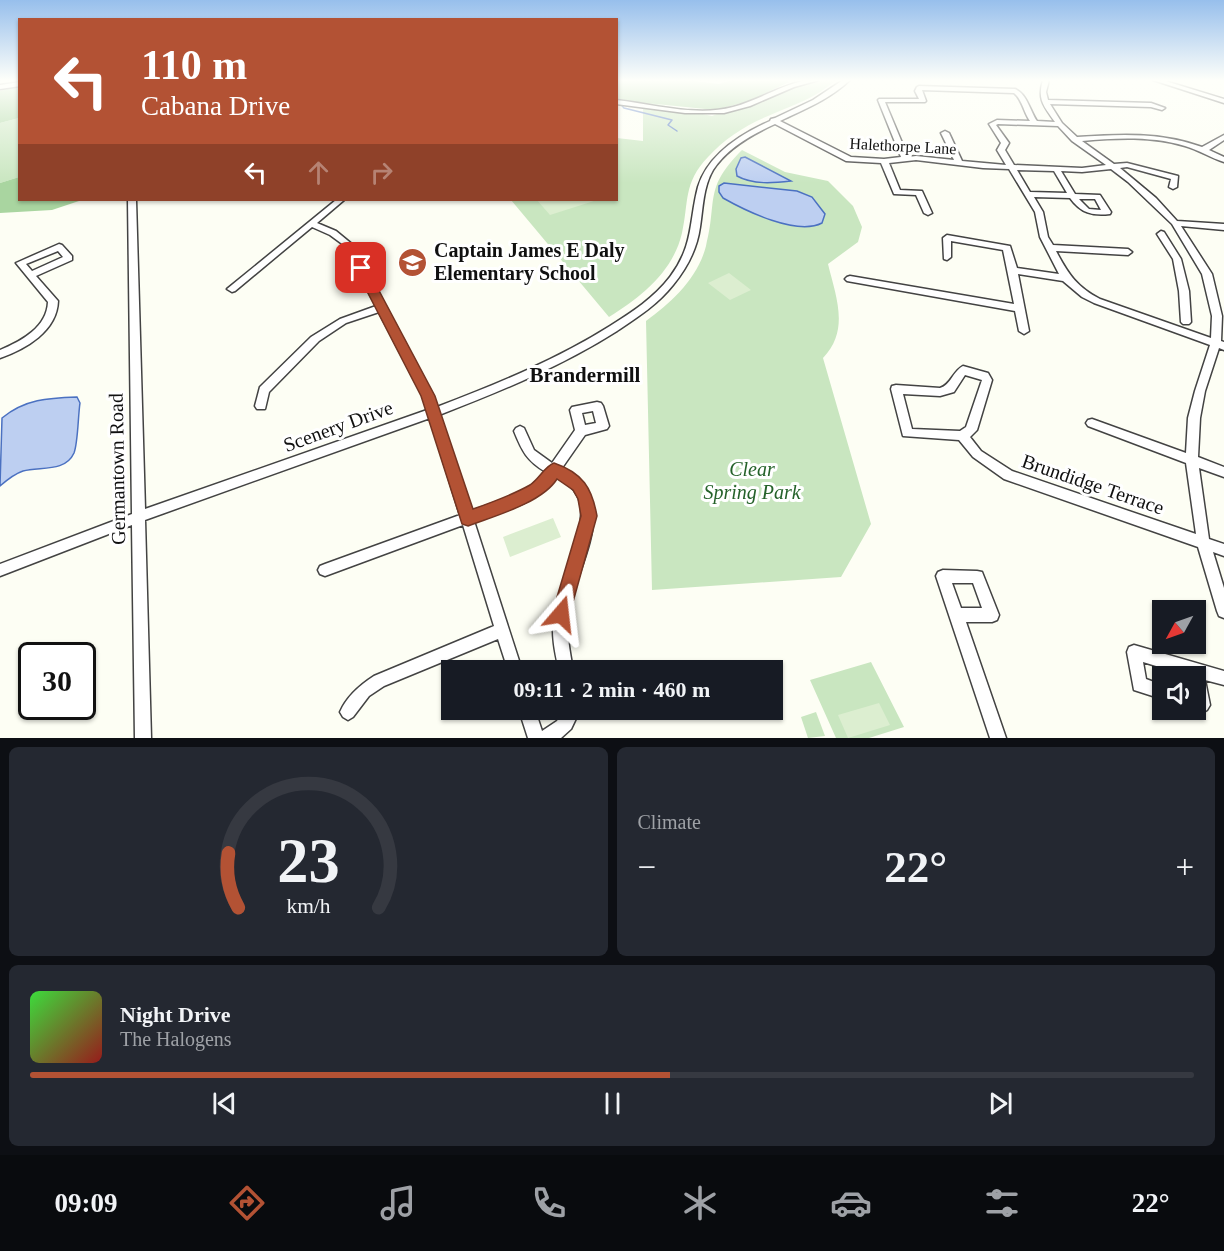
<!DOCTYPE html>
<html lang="en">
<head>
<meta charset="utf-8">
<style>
  :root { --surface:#171b24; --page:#242831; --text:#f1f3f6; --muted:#9ea1a6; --line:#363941; --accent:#b35234 }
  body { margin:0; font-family:"Times New Roman",serif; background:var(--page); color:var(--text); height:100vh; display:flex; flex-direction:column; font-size:22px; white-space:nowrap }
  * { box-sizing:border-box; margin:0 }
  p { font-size:20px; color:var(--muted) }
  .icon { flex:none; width:33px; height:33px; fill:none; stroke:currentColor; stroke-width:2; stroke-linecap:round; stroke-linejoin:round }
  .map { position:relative; height:738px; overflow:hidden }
  .side { display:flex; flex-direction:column; gap:9px; padding:9px; background:#0d0f14; flex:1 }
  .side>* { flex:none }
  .hud { position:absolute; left:18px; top:18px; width:600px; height:183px; border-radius:0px; box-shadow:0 2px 4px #0004; background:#b35234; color:#fff; overflow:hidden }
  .needle { width:39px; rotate:230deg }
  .buttons { position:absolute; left:1152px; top:600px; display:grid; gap:12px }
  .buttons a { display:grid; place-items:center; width:54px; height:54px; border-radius:0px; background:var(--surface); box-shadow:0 2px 4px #0004; font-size:30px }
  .speed { position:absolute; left:18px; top:642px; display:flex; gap:12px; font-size:30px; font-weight:700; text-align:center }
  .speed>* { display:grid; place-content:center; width:78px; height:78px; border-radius:50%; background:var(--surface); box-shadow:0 2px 4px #0004; line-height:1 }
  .speed .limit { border:3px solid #111; border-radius:9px; background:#fff; color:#111 }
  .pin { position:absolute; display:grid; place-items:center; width:51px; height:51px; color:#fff; margin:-26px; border-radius:12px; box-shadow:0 3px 9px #0006 }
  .me { position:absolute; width:66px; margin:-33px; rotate:17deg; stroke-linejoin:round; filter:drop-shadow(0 0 4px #0008) }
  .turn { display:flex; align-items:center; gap:21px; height:126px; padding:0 24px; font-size:27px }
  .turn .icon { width:78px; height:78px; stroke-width:2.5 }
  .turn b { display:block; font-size:42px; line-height:51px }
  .lanes { display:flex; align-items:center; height:57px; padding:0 24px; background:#0003; justify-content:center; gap:30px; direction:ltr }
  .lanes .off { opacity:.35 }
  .big { font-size:45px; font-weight:800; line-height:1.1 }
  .side .widget { flex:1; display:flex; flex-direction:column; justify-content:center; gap:9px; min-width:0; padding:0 21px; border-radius:9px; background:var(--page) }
  .side .dial { align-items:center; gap:0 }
  .dial svg { height:156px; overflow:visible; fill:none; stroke:var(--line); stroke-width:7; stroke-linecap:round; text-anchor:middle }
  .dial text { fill:var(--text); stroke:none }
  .song { display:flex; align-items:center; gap:18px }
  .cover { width:72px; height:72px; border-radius:9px; background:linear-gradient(135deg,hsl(120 70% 55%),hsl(0 70% 35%)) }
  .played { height:6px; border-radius:3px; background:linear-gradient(90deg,var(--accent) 55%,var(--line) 55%) }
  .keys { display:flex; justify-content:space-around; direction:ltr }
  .heat { display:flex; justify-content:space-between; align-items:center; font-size:33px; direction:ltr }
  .side .tiles { flex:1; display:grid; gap:9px; grid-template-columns:1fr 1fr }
  .widget:last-child { grid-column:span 2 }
  .trip { position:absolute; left:441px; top:660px; width:342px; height:60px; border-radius:0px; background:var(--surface); box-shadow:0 2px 4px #0004; font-weight:800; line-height:60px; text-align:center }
  .tab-bar { display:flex; height:96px; justify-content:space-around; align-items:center; background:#090b0e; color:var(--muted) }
  .tab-bar .icon { width:42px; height:42px }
  .tab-bar .active { color:var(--accent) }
  .tab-bar b { font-size:27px; color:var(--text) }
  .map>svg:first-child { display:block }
  .green { fill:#c9e6c0 }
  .forest { fill:#a9d5a0 }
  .pitch { fill:#dceed0 }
  .water { fill:#bdcff1; stroke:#4b71c1; stroke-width:1.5 }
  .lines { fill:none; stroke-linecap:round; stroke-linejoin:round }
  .stream { stroke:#4b71c1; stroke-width:1.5 }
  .minor-casing { stroke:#434343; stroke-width:3 }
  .minor { fill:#fff; fill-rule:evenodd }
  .route { fill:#b35234; stroke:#743522; stroke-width:1.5 }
  .labels { text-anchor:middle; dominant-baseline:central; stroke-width:6; stroke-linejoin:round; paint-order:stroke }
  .far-street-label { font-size:16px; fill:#101010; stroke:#fff }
  .poi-label { font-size:20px; font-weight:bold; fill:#101010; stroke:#fff; text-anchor:start }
  .street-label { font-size:20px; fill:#101010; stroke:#fff }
  .park-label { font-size:20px; font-style:italic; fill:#25622a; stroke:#fff }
  .neighbourhood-label { font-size:21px; font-weight:bold; fill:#101010; stroke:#fff }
</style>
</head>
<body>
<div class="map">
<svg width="1224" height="738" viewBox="0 0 1224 738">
  <rect width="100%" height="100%" fill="#fdfef4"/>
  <!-- green -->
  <path class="green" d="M801,80H836C816,98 793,105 768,116C746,125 724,139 708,157C683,183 689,202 682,233C673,272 641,297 609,317L511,200H616L617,138L643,141V101L712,116Z
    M19,118V177L0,183V123Z
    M742,150L785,172L828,181L853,206L862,227L858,242L828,264C836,297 850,330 823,358L871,524L841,577L652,590L646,321C671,303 698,278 706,246C718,200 703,189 742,150Z
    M871,662L904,727L869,738H836L810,680Z
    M816,712L825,736L808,738L801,717Z"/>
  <!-- forest -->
  <path class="forest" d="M616,80H686L719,84L731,80H785L789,82L749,101L715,110L617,100Z
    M19,86V118L0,123V91Z
    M19,177L20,200H82L52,210L0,213V183Z"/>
  <!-- pitch -->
  <path class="pitch" d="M537,200H597L550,215Z
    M729,273L751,290L730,300L708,283Z
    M553,518L561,537L510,557L503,537Z
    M879,703L890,725L848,738L838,715Z"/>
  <!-- water -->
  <path class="water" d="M745,157L791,181C774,183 753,185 737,176L736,169L741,158Z
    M724,183L797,191L812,197L825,214L822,223C797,236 746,211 723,198L719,192V186Z
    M77,397L80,403C78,416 78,443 74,453C65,473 39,466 23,471C14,474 8,479 0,486L2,418C25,399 48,398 77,397Z"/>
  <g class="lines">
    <!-- stream -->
    <path class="stream" d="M616,99L624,108L672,120L668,125L677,131"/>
    <defs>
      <path id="minor" d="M807,80H819L794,87L750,106L724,113H685L616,104V100C654,104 696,117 733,107C759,100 781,85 807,80Z
        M843,80H850C830,99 805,109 780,121L851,157L884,159L901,157L878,100L879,99H919L915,91L917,87L919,86L1015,89C1027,94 1030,111 1037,121L1055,122C1044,106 1037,100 1043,80H1049L1046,92L1048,100L1151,103L1165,108L1162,110L1151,107L1050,104L1062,123L1077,137C1120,134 1161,132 1202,147L1224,135V140L1209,150L1224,157V162C1211,158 1199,150 1185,146C1152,136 1116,138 1082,141L1114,164L1127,163L1178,176L1177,187L1173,189L1169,187L1171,179L1127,167L1120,168L1156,198L1177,221L1224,224V230L1181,226L1212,274L1222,316L1221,341L1224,342V350L1219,348L1205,391L1200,418L1198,457L1224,467V477L1199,468L1209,539L1224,544V556L1213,552L1224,588V618L1219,616L1217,611L1198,547L1004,479L973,457L959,440L903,436L891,389L892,386L896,385L940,388C951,385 953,371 963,366L988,373L992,380L977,430L970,437L981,451L1012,471L1196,534L1186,463L1088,426L1086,423L1088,420L1092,419L1186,453L1188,418L1195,391L1210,345L1094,303L1082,297L1063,281L1018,274L1029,331L1024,334L1019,331L1015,311L847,281L845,279L847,277L850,276L1014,304L1003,250L951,241V257L947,260L944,259L943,238L947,235L1010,246L1017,268L1059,274L1040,237L1035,212L1009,169L983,168L916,160L889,163L900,190L922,191L932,213L928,215L924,213L916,195L894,194L881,163L846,161L775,124C753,134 727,148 713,170C703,187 703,208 700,227C697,249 687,268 673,285C658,304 638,317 617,331C562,366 501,391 439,415L471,511C497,502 528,494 546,472C527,461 522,451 514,431L516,428L520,426L524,428L534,450L552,463L575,430L570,410L572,407L597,402L601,403L603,406L609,426L607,429L585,435L562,468C625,501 575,565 568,615C566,634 570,652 573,670H559C555,653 551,634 554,615C559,585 593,522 577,495C573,487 564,481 556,477C539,503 502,511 474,521L522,670H508L498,639L384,686L369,696L353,717L348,720L343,717L340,712C347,696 360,685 374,676L494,626L463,525L325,576L320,574L318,570L320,566L325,564L460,515L430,418L145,520L151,738H135L132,525L0,576V564L132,514L128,200H136L145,509L427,410L423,396L379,312L346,323L319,341L269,392L265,409H257L255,406L260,387L311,337L340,319L376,306L345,246L330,235L312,227L235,291L232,292L227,289L336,200H344L317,223L336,231L353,245L433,396L437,407C497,384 556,360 610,326C632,312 654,298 670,277C694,245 689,221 698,187C708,154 741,134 770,121L771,119L775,118L813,100ZM922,90L1014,93C1022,99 1024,113 1030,121L997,120L989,124L1001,143L997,150L1006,165L962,161L949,133L945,131L941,133L954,160L916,156L908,157L885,102H925L926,101ZM998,124L1058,126L1072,141L1106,165L1082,168L1014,165L1005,150L1009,143L996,125ZM1111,169L1128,182L1172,224L1202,274L1212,316L1211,338L1100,299C1077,287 1068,274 1056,251L1128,255L1132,252L1128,249L1053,245L1048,237L1043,212L1034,197L1070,198C1081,213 1092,216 1110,214L1111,212L1100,195L1075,194L1061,171L1082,172ZM1017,170L1054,171L1067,193L1030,192ZM1079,199H1095L1101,210L1089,209ZM965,375L982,380L966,427L960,431L912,429L903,394L940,396L954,392ZM593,411L596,423L585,425L582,413Z
        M1153,80H1162L1224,99V103Z
        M20,82V86L0,89V85Z
        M1161,231L1164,232L1181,259L1189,291L1191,322L1189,324H1183L1181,322L1179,291L1173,259L1157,234Z
        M59,244L62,245L72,256V260L36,276L58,301C57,331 26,349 0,358V350C22,341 47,327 48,302L16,263ZM58,251L63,257L32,271L26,264Z
        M943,570L977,571L982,572L999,615L997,620L992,622H966L1006,738H990L936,576L938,572ZM952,583H973L982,608H961Z
        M1134,645L1224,671V685L1205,680L1210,705L1207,710L1202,713L1195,710L1196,676H1189L1143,662L1146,679L1162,685V699L1134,690L1127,652L1129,647Z
        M519,710H535L542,731L557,721L564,710H580L571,729L561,738H528Z"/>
    </defs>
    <!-- minor casing -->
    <use href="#minor" class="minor-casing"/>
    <!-- minor -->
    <use href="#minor" class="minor"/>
  </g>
  <!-- sky -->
  <linearGradient id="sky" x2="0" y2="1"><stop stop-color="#97bfec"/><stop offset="0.44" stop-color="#fefffa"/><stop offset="1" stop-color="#fefffa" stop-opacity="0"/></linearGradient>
  <rect width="1224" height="183" fill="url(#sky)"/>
  <!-- route -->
  <path class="route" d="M361,265L367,268L435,396L473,509C493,502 512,495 530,485C539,479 545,466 554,463C583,473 592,488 597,516L568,620L561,623L555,620L552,614L581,516L578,499L573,490L557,479C542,503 494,516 468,526L462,524L421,396L355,268Z"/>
  <!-- icons -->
  <defs>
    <symbol id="school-disc" viewBox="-11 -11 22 22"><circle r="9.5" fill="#b35234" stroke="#fff"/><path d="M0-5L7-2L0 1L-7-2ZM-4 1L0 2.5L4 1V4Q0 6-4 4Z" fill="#fff"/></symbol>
  </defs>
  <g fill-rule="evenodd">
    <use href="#school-disc" x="396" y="246" width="33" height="33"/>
  </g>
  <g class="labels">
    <!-- far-street labels -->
    <g class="far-street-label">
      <text transform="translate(903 146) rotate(3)">Halethorpe Lane</text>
    </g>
    <!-- poi labels -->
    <g class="poi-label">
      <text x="434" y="250">Captain James E Daly<tspan x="434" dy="23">Elementary School</tspan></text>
    </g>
    <!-- street labels -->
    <g class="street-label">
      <text transform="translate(338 426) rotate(-20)">Scenery Drive</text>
      <text transform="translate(117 469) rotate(-91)">Germantown Road</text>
      <text transform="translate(1093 484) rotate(19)">Brundidge Terrace</text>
    </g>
    <!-- park labels -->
    <g class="park-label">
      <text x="752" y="469">Clear<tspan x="752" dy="23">Spring Park</tspan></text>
    </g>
    <!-- neighbourhood labels -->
    <g class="neighbourhood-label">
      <text x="585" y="375">Brandermill</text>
    </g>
  </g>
</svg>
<div class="buttons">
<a><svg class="needle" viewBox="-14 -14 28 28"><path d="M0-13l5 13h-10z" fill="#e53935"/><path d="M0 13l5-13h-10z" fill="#9ea1a6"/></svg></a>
<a><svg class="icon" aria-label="sound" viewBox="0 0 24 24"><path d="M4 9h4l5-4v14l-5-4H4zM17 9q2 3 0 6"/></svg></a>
</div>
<div class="speed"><div class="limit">30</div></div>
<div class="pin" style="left:361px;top:268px;background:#d93025"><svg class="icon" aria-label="arrive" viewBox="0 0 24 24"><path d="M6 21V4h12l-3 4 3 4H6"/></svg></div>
<svg class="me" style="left:561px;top:614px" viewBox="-20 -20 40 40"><path d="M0-17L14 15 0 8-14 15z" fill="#b35234" stroke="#fff" stroke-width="4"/></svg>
<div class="trip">09:11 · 2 min · 460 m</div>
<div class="hud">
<div class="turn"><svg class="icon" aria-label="left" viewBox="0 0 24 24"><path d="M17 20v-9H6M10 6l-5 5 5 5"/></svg><div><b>110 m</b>Cabana Drive</div></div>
<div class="lanes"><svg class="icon" aria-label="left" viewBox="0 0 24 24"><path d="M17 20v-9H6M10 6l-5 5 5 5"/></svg><svg class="icon off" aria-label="ahead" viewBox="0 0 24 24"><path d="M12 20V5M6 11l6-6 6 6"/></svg><svg class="icon off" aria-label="right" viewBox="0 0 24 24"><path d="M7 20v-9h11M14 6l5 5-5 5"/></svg></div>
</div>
</div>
<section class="side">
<div class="tiles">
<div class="widget dial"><svg viewBox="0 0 100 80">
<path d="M14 69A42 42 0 1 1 86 69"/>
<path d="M14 69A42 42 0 0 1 9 41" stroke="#b35234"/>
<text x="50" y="56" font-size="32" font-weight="700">23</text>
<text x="50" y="72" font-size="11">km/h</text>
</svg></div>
<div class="widget"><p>Climate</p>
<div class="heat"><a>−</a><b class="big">22°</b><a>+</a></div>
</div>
<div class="widget">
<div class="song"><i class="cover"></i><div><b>Night Drive</b><p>The Halogens</p></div></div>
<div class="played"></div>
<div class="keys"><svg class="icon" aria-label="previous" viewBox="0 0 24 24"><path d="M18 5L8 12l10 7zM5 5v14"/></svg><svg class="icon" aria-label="pause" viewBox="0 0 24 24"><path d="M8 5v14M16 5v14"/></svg><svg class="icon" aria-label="next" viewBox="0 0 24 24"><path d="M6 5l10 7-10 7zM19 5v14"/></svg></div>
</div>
</div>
</section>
<nav class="tab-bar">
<b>09:09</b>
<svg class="icon active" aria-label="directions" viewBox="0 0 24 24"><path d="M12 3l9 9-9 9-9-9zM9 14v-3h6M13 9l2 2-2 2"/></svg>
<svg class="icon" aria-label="music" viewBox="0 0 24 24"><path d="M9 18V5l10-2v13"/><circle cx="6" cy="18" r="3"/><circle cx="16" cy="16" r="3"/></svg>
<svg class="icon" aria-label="phone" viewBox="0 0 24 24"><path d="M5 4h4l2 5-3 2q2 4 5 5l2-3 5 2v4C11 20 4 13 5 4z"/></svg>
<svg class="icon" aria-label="climate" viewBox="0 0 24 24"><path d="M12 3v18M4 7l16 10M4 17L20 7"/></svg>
<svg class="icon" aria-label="car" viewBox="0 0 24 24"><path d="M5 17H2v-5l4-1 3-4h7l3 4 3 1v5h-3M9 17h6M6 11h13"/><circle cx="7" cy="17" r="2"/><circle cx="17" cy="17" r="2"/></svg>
<svg class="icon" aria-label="filters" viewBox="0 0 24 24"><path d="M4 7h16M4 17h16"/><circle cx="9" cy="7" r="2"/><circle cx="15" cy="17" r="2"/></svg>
<b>22°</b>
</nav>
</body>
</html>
